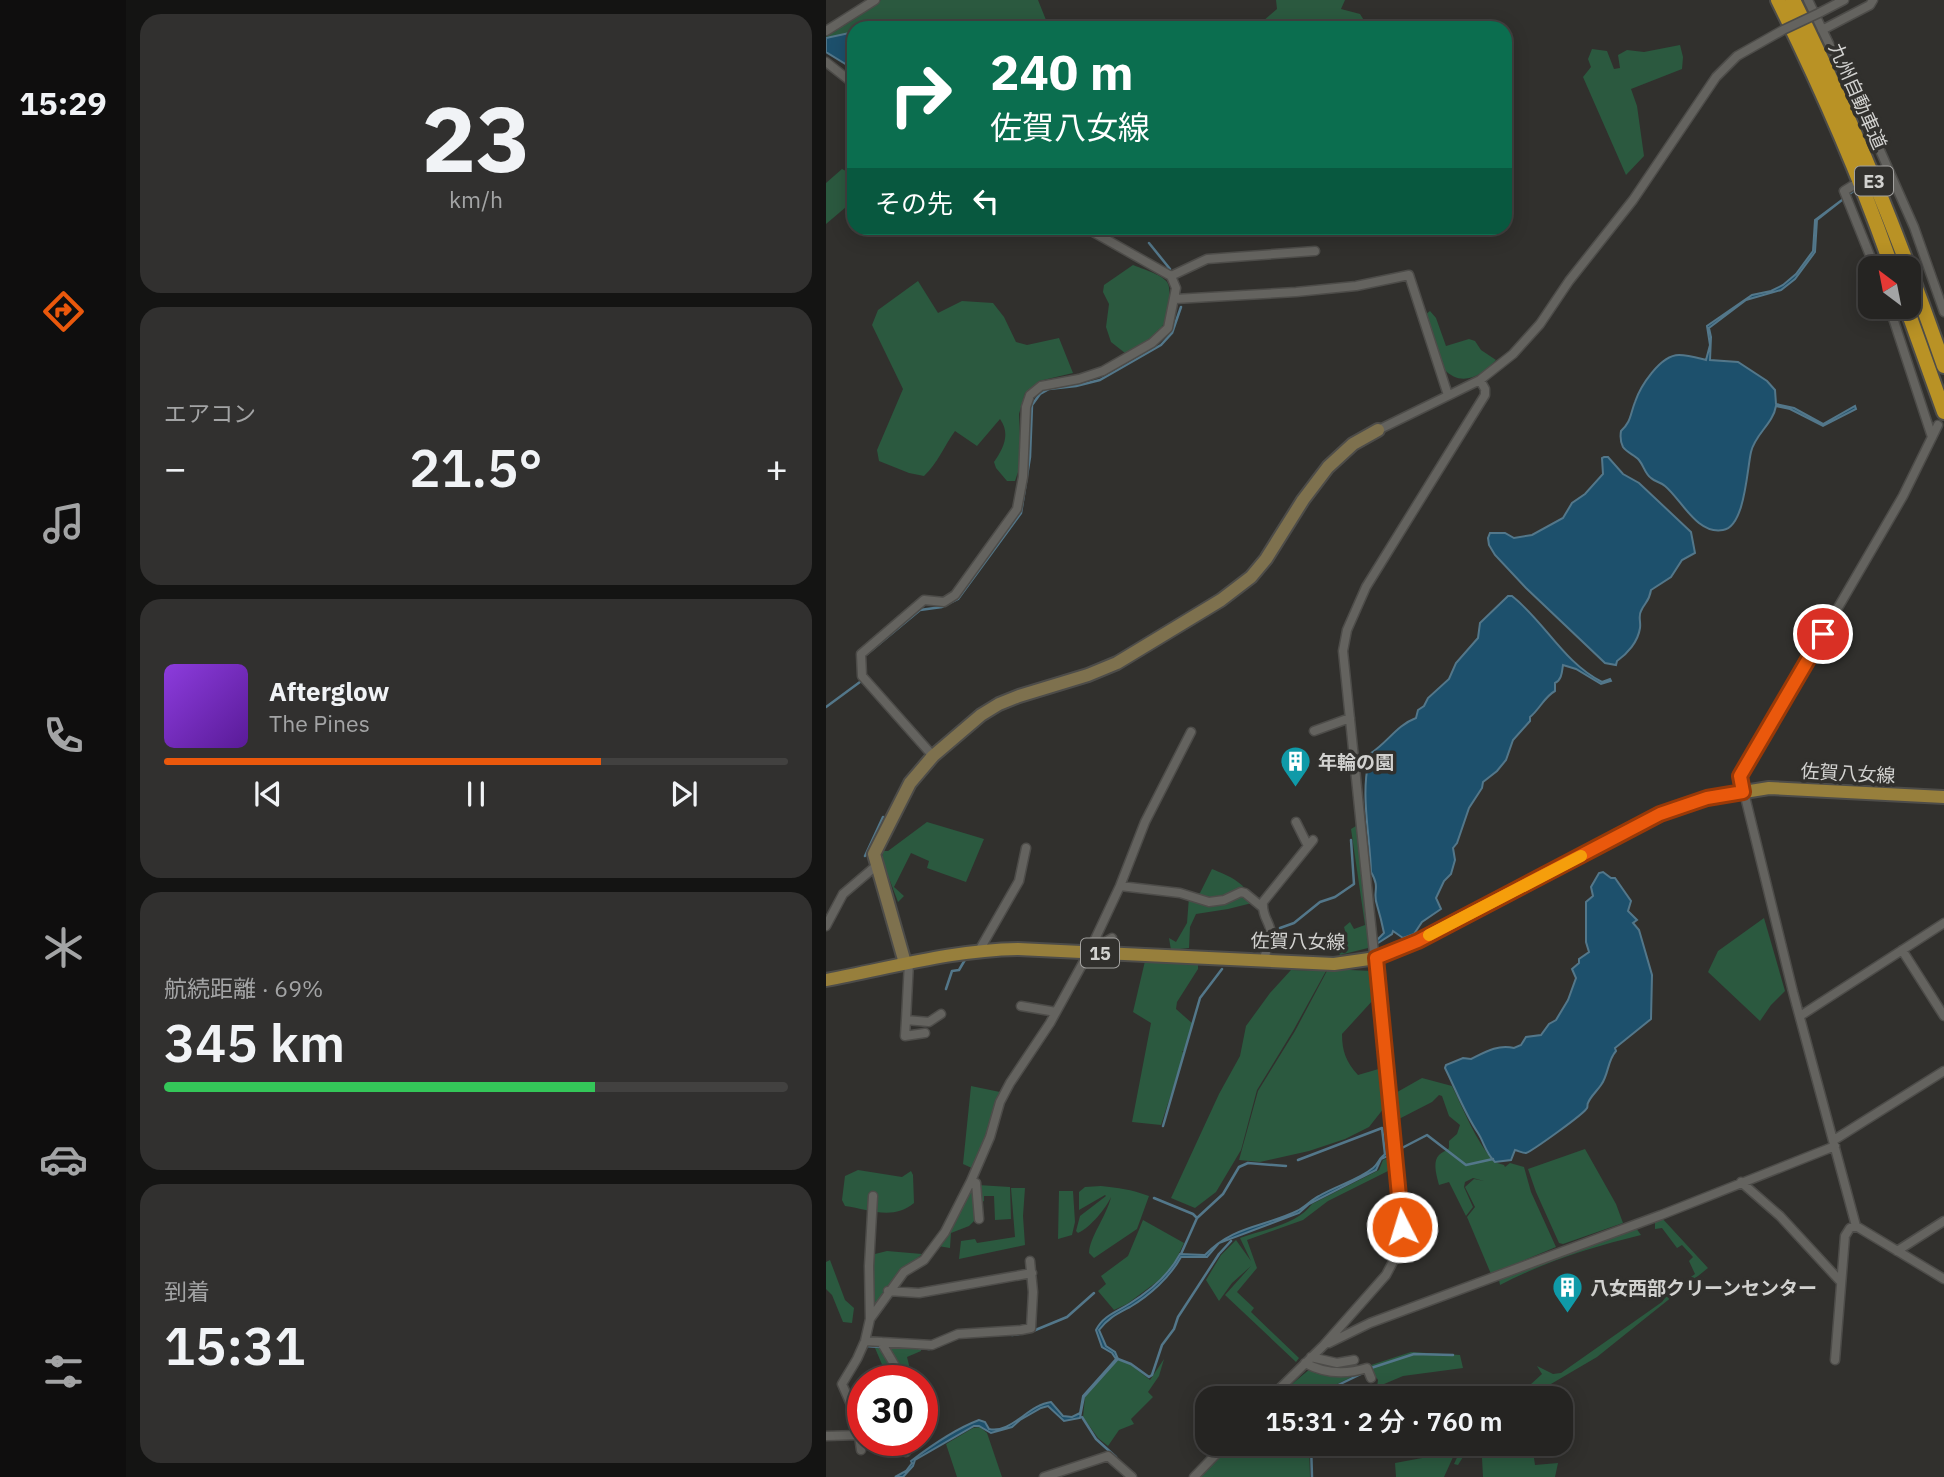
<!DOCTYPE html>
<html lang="ja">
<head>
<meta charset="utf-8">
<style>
  :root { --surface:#252422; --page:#31302f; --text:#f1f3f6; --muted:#a3a4a5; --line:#424140; --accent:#ea580c }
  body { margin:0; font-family:"IBM Plex Sans","Noto Sans JP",sans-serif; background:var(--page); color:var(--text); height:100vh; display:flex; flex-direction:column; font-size:26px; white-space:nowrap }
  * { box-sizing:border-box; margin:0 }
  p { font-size:23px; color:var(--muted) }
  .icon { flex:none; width:38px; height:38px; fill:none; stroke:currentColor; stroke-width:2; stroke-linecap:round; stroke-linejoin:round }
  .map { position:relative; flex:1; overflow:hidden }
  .panel { display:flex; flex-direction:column; gap:14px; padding:14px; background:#141413; width:700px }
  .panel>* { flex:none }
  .guide { position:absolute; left:21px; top:21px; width:665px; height:214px; border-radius:21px; box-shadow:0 4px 18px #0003,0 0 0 2px var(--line); background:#0b6e4f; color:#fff; overflow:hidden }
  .needle { width:46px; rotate:328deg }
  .buttons { position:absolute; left:1032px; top:256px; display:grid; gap:14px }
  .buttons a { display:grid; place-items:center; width:63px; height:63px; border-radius:14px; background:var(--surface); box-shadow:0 4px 18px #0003,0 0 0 2px var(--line); font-size:35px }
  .speed { position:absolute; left:21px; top:1365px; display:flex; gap:14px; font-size:35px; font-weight:700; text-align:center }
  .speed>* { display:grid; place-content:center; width:91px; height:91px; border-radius:50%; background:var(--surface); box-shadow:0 4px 18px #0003,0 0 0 2px var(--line); line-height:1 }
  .speed .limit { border:10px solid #d22; background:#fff; color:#111 }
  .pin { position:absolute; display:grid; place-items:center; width:60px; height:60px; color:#fff; margin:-30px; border:4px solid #fff; border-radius:50%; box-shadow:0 2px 7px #0007 }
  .me { position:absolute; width:77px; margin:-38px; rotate:355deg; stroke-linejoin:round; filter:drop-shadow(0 0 5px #0008) }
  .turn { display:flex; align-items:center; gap:24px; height:147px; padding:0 28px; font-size:32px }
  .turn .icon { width:91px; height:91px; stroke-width:2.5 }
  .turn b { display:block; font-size:49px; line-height:60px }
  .then { display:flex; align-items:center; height:66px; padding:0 28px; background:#0003; gap:14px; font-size:26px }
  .big { font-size:52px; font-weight:600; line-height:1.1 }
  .panel .widget { flex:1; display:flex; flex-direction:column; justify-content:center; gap:10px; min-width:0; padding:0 24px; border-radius:21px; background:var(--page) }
  .panel .dial { align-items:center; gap:0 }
  .dial b { font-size:91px; line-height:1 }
  .song { display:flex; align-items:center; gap:21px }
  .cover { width:84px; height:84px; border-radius:10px; background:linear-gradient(135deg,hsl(270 70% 55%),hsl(270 70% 35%)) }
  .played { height:7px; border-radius:4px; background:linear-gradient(90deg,var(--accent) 70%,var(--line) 70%) }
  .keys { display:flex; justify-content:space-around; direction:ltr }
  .heat { display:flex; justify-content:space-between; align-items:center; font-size:38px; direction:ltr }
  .charge { height:10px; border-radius:5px; background:linear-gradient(90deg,#34c759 69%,var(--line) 0) }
  .trip { position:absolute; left:369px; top:1386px; width:378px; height:70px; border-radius:21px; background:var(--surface); box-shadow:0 4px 18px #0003,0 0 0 2px var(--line); font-weight:600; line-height:70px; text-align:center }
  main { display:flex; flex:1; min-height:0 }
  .tab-bar { display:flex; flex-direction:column; width:126px; justify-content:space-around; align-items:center; background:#0f0e0e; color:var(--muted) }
  .tab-bar .icon { width:49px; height:49px }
  .tab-bar .selected { color:var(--accent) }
  .tab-bar b { font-size:32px; color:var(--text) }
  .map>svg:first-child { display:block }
  .green { fill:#2b593f }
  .water { fill:#1d506c; stroke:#53778a; stroke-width:2 }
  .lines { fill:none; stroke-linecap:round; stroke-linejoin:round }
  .stream { stroke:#53778a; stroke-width:2.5 }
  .street-casing { stroke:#4d4c49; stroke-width:11 }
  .secondary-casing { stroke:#4d4c49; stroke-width:16 }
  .primary-casing { stroke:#4d4c49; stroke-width:16 }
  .highway-casing { stroke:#4d4c49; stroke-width:18 }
  .street { stroke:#64635f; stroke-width:8 }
  .secondary { stroke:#7e714e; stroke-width:12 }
  .primary { stroke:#977f3c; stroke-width:12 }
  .highway { stroke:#b99225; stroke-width:14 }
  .street-bridge-casing { stroke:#4d4c49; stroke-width:11; stroke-linecap:butt }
  .street-bridge { stroke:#64635f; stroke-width:8 }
  .route-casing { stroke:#983908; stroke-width:18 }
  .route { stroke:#ea580c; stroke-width:12 }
  .slow { stroke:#f59e0b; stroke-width:12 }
  .labels { text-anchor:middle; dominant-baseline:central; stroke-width:7; stroke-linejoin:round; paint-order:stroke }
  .shield { fill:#31302d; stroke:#a2a19f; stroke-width:2 }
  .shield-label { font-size:18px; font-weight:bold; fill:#d2d2d0 }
  .street-label { font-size:19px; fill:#d2d2d0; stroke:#31302d }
  .poi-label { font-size:19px; font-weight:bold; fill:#d2d2d0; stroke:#31302d; text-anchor:start }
</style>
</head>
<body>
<main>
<nav class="tab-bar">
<b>15:29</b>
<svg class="icon selected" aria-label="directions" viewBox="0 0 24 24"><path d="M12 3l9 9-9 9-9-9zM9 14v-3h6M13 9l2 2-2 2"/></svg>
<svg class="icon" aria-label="music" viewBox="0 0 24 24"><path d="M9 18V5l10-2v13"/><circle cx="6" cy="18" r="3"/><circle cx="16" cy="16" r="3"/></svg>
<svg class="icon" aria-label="phone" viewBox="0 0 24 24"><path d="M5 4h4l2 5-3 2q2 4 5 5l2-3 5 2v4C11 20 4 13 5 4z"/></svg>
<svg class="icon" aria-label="climate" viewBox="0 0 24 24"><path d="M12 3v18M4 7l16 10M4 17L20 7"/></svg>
<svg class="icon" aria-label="car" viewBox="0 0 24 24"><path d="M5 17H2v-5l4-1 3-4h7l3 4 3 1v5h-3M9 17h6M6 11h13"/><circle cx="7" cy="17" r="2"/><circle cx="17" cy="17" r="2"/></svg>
<svg class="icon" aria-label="filters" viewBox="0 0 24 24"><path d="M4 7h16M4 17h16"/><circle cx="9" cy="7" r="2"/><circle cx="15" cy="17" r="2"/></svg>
</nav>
<section class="panel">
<div class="widget dial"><b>23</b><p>km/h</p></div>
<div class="widget"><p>エアコン</p>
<div class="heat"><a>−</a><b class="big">21.5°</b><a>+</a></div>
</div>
<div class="widget">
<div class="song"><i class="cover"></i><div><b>Afterglow</b><p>The Pines</p></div></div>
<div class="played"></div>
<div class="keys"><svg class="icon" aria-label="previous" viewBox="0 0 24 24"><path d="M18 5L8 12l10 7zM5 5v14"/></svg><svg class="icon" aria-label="pause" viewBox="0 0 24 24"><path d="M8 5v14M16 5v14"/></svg><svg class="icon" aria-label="next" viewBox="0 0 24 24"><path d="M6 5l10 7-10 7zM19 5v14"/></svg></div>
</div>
<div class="widget"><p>航続距離 · 69%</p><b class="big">345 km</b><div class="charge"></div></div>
<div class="widget"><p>到着</p><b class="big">15:31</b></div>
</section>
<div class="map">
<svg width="1118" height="1477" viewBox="0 0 1118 1477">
  <rect width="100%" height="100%" fill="#31302d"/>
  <!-- green -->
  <path class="green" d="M55,0H212L220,20L227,28H66L60,19L46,28H28V32L0,39V34Z
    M450,0H519L515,9L534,14L541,25L536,28H429L451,9Z
    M854,45L857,57L856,69L805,89L811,106L818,156L800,175L757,77L765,67L762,59L766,49L781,51L788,69L794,68L792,55L801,50L818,52Z
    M16,169L28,175L23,184L26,194L20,207L0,224V183Z
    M307,265C316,269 335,274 341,282C344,286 343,293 344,298C347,328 321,341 299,353L285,342L280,327L283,304L277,292L278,285Z
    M92,281L112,313L136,301L167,303L178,317L190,342L201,345L233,338L247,373L213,381L199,393L193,414L195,463L189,481H181L170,468L168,462C177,449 185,434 174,419L151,446L129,431C118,446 112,463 98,476L83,473L53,461L51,450L77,389L46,325L52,310Z
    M604,311L610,318L620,346L643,339L649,341L655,350L670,360C656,376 635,388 618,369C610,361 604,333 600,321V314Z
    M532,821L546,947L514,955L511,948L513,938L520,934L518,927L524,922L528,929L539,925L525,829L530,826Z
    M101,822L158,839L140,882L101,868L103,861L85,853L68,887L78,896L72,902L58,865L56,851H62Z
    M386,869C403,876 422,883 426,903L402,909L370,914L364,927L363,948L345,950L343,938L350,942L361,923L363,897L374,893Z
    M938,918L959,991L945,1005L934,1021L882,972L892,951Z
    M319,961L372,963V969L351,1002L350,1009L367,1024L359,1051H356L358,1054L335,1125L306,1122L325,1023L307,1012Z
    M502,969L546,971L548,999L516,1034C516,1051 520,1062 532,1075L556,1068L558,1108L543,1127L519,1139L483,1151L434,1162L413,1160L432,1091L469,1031Z
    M465,970L500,971L467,1031L431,1090L415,1150L390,1192L369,1208L345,1198L393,1094L414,1056L420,1026L444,993Z
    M596,1078L626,1086C639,1113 649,1139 668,1162L678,1165L679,1167L684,1163L698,1167L705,1192L730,1247L665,1274L641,1217L649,1207L639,1187L648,1179L658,1181L647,1178L639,1182L638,1187L647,1207L640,1216L623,1182L613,1185C611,1177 606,1162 613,1155C616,1152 620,1151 623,1148V1141L631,1134L634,1125L623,1116L616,1096L613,1095L606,1102L569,1121L566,1095Z
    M145,1086L174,1092L148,1169L137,1164Z
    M759,1149L790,1204L797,1223L737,1244L733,1243L710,1192L702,1169Z
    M565,1157L566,1169L502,1201L477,1220L421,1240L431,1268L411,1292L428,1308L425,1312L473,1358L470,1362L399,1295L425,1266L406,1283L393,1301L380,1280L395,1255L410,1240L425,1261L414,1238C437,1230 472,1224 486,1204L553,1170L557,1160Z
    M32,1170L76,1177L85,1171L87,1175L88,1203C67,1221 42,1209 19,1206L16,1200L19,1176Z
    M152,1185L184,1187L185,1219L169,1220L168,1196H158V1201L154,1203Z
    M147,1186L149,1220L143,1226L125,1233L124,1248L112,1246Z
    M275,1186C293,1188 304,1189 323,1196L311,1229L268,1258L263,1253C263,1238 281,1215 285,1197C280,1208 265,1227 252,1233L250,1231L254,1216L280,1196L279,1195L253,1210V1192L259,1187Z
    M185,1188H199L197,1216L199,1245L133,1259L135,1241L149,1239L151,1243L189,1237Z
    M233,1191H247L249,1222L246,1235L232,1239Z
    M835,1217L882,1268L771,1357L701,1398H680L702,1384L704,1385L716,1374L711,1366L727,1374L735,1373L836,1302L843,1293V1285L847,1290L869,1274L863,1261L867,1257L856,1245L851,1248L836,1228L829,1229V1221Z
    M317,1220L358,1243L344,1272L301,1304L288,1310L272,1291L280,1284L275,1276L302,1256Z
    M810,1228L815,1235C766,1247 718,1262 674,1285L673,1280Z
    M61,1251L96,1254L67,1280L49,1308L46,1306V1280L49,1254Z
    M4,1260L19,1300L28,1308L26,1323L17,1322L6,1295L0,1289V1262Z
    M49,1348L95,1349V1351L81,1357L87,1381H63Z
    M585,1352L634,1355L637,1368L577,1376L551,1387L552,1380L542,1366Z
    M338,1359L333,1376L322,1392L327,1397L305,1419L308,1424L293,1430L282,1446L272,1438L257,1417L259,1397L292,1360L304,1364L324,1380Z
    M484,1369L536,1372L503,1388L498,1398H449Z
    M154,1427L161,1433L176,1477H131L120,1444L147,1428Z
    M405,1444H483L484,1477H375Z
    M607,1444H633L618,1477H570L569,1463L607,1456Z
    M657,1444H706L709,1465L732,1463L729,1477H657L656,1458L637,1457L632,1465L628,1464L635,1449L648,1446V1450L657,1451Z"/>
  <!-- water -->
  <path class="water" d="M28,32V66L26,68L0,52V38Z
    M1029,190L991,220L989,252L969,279L955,290L920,300L883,328L885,337L884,360L912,362L941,381L949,390L950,404L968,408L997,424L1029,406L1030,409L997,426L964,409L950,406C947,424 929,434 925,452C921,469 919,527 897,530C871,535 855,499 839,486C835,482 829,482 825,478C819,474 818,466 813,460C809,455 801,453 797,447C794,441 794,437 795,431C805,422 804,415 809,402C814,387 834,355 853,355C862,355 872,358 880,360L884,345L881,326L926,295L945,291L957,285L970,274L987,251L989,220Z
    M778,457H782L797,474L813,483L865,532L869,553L856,560L845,577L825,590C823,602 819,602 815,611C812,616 815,622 814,628C812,642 801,654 791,661L790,665L779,663L700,588L669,555L663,545L662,538L664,533H679L688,538L706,535L737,518L746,503L759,494L777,474L776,458Z
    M682,596H686C719,622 737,662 776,682L784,679L785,681L775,684L750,669L737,665C736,671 736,680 729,683V691C718,697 714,709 704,717V721L687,740L680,760L671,771L657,782L656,788L643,808L631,843L627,848L629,860L625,874L618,881L610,898L615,909L596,922L588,934L577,938L567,931L566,934L552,943L550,941L558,933C556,923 554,915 551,905C546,891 555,889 545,872C544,833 533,790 545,753C561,743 571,725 590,718L592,710L598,706L602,698L623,679L630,663L652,638L654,623Z
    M777,872L785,878H789L805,901L802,911L811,920L807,923L813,930L826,975L825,1019L789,1048L790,1051C781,1061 783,1074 775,1085C771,1091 764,1097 762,1103C761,1104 762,1106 761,1108C758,1114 706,1151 700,1153C696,1153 693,1151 689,1150L685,1160L669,1162C659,1152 658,1142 652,1133C639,1114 630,1090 619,1068L620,1065L637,1058L645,1059C659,1052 672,1044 688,1048L695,1045L700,1037L715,1035L723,1024L730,1020L742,1000L750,978L746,969L753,963V959L763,952L760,942V902L767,896L765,887L773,873Z
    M561,1153L562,1156L555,1159L550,1170L483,1204L473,1213L393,1243L381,1257H355C344,1277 324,1295 304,1307C291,1314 282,1318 273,1330L280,1346L289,1352L292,1359L258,1397L254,1418L238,1421L222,1406L215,1408L194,1420L186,1427L165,1433L153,1426H148L89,1460L87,1466L77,1477H69L80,1471L86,1463L85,1461C106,1445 129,1429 153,1420L159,1422L163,1429C185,1434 202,1405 225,1402L237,1416L246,1417L254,1413L257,1396L290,1359L286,1353L276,1347L270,1330C277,1316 290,1312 303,1304C324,1291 343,1275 354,1254L379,1255C406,1226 438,1227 471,1211C479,1207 485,1200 493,1196C510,1186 532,1180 547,1168C553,1163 553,1157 561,1153Z"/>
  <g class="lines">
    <!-- stream -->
    <path class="stream" d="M323,243L344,269
      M41,654L94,610L116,607L132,599L195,513L204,457L206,405L214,394L223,389L250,386L274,380L335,345L346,333L355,307
      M0,707L38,679
      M39,856L57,817
      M454,928L468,923L494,902L509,897L528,884L525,840
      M120,989L126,971L133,970L140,958
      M337,1126L374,998L396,969
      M574,1149L601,1135L640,1165L667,1159
      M472,1160L556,1128L559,1154
      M328,1198L367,1214L371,1218
      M355,1254L371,1218L397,1194L413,1167L422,1163L460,1166
      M207,1331L241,1317L268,1293
      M186,1335L193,1334
      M40,1346L54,1347
      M93,1348L103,1349L113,1346
      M292,1359L305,1364L323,1377L326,1375L336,1345L348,1329L352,1317L393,1254L405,1241
      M545,1368L588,1354L627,1355
      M500,1398L506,1388L539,1372
      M256,1417L270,1439L290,1457
      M485,1444L486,1477"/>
    <defs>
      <path id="street" d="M982,0L1053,148L1088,227L1118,312
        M993,13L1018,0
        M996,30L1044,5L1047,0
        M0,31L49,0
        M0,62L28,84
        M1026,186L1018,191L1049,268
        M345,276L381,259L489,251
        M349,299L470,292L530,286L583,275L622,395
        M1063,306L1106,437
        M1112,425L1077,496L914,776L967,992L1030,1226L1118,1279
        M552,430L654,380L687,354L714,324L743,281L807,200L890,77L911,56L957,30
        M488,731L524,718
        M107,756L36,676L35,654L98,600L118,602L129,595L191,509L197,477L200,407L204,395L215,386L253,379L277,371L326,343L342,328L350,288L345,276L260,228
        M470,822L482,846
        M294,886L354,893L383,902L398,900L415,892L419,893L436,907
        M0,926L17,894L51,865
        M269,941L279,942L286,938
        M154,949L193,881L200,848
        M1076,950L1118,1016
        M439,955C454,923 435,924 437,902L487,840
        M83,962L80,1020L103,1022L115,1014
        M195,1006L230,1012
        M974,1016L1118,923
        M80,1020L79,1036L99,1033
        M1008,1140L1118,1071
        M145,1181L150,1183L153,1219
        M915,1182L954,1216L1015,1282
        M1071,1251L1118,1221
        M62,1291L93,1293L206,1273
        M44,1319L78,1272L98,1260L119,1232L145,1181L164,1137L174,1102L184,1083L224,1023L263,952L294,886L319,822L365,732
        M39,1341L106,1345L132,1334L195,1330L205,1328L207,1292L204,1261
        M55,1342L68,1364L74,1381
        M503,1343L544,1323L835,1215L1009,1146
        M485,1357L511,1363L528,1360
        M1009,1360L1019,1236L1024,1228L1030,1226
        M479,1363C499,1374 519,1375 541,1368L545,1378
        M444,1398L498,1345L560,1275L570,1256L576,1227L517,651L521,630L540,587L659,395V389L654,380
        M0,1436L33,1435
        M35,1450L30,1416L16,1384L31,1359L39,1341L44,1319L43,1266L47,1196
        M80,1452L82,1440
        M218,1477L282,1456L306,1477
        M368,1477L400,1444"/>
      <path id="secondary" d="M79,963L48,854L84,783L107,756L155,715L173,704L193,696L262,675L291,663L395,600L425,577L440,559L477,500L502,467L527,444L552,430"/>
      <path id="primary" d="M0,980C65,968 126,950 192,949L508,964L550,958L592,941L834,814L881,798L943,788L1118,797"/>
      <path id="highway" d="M952,0C995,87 1034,176 1066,268
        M967,0C1026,118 1075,242 1118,366
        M1080,306L1118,412"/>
    </defs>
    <!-- street casing -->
    <use href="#street" class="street-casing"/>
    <!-- secondary casing -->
    <use href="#secondary" class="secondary-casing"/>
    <!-- primary casing -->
    <use href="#primary" class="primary-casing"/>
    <!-- highway casing -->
    <use href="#highway" class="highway-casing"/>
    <!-- street -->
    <use href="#street" class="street"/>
    <!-- secondary -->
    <use href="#secondary" class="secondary"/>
    <!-- primary -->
    <use href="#primary" class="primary"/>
    <!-- highway -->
    <use href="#highway" class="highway"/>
    <defs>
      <path id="street-bridge" d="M957,30L993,13"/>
    </defs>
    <!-- street-bridge casing -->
    <use href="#street-bridge" class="street-bridge-casing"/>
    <!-- street-bridge -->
    <use href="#street-bridge" class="street-bridge"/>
  </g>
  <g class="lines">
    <defs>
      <path id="route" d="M576,1227L550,958L592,941L834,814L881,798L917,792L914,776L997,634"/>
    </defs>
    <!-- route casing -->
    <use href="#route" class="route-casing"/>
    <!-- route -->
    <use href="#route" class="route"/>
    <!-- slow -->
    <path class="slow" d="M603,935L755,856"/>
  </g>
  <!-- icons -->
  <defs>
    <symbol id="building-pin" viewBox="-11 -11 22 30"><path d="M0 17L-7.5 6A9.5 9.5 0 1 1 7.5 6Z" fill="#0f9aa8" stroke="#31302d"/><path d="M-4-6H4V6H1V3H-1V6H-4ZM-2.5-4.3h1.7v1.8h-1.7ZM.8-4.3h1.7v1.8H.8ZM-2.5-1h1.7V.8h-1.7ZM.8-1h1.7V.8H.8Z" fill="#fff"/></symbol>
  </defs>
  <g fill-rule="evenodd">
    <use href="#building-pin" x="452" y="744" width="35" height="47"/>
    <use href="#building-pin" x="724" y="1270" width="35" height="47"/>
  </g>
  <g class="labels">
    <!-- shield labels -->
    <g class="shield">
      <rect x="1029" y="166.5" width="38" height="29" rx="5"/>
      <rect x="255" y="938.5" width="38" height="29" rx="5"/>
    </g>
    <g class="shield-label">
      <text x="1048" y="181">E3</text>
      <text x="274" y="953">15</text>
    </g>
    <!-- street labels -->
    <g class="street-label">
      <text transform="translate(1032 96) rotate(66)">九州自動車道</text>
      <text transform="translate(1022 773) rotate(3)">佐賀八女線</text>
      <text transform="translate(472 941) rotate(1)">佐賀八女線</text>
    </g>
    <!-- poi labels -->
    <g class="poi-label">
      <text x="492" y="762">年輪の園</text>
      <text x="764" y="1288">八女西部クリーンセンター</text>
    </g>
  </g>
</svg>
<div class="buttons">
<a><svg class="needle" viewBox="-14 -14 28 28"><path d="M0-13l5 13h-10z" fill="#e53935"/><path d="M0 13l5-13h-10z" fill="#a3a4a5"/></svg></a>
</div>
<div class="speed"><div class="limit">30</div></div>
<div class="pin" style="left:997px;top:634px;background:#d93025"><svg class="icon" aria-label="arrive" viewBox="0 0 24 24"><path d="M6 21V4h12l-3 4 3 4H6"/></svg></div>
<svg class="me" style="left:576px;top:1227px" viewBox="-20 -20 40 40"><circle r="17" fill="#ea580c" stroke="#fff" stroke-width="3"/><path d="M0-11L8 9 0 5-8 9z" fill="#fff"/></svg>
<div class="trip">15:31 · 2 分 · 760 m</div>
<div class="guide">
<div class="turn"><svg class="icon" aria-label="right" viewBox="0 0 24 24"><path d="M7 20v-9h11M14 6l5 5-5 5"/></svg><div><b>240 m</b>佐賀八女線</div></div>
<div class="then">その先<svg class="icon" aria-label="left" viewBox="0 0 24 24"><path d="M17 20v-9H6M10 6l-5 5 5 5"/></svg></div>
</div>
</div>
</main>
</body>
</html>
